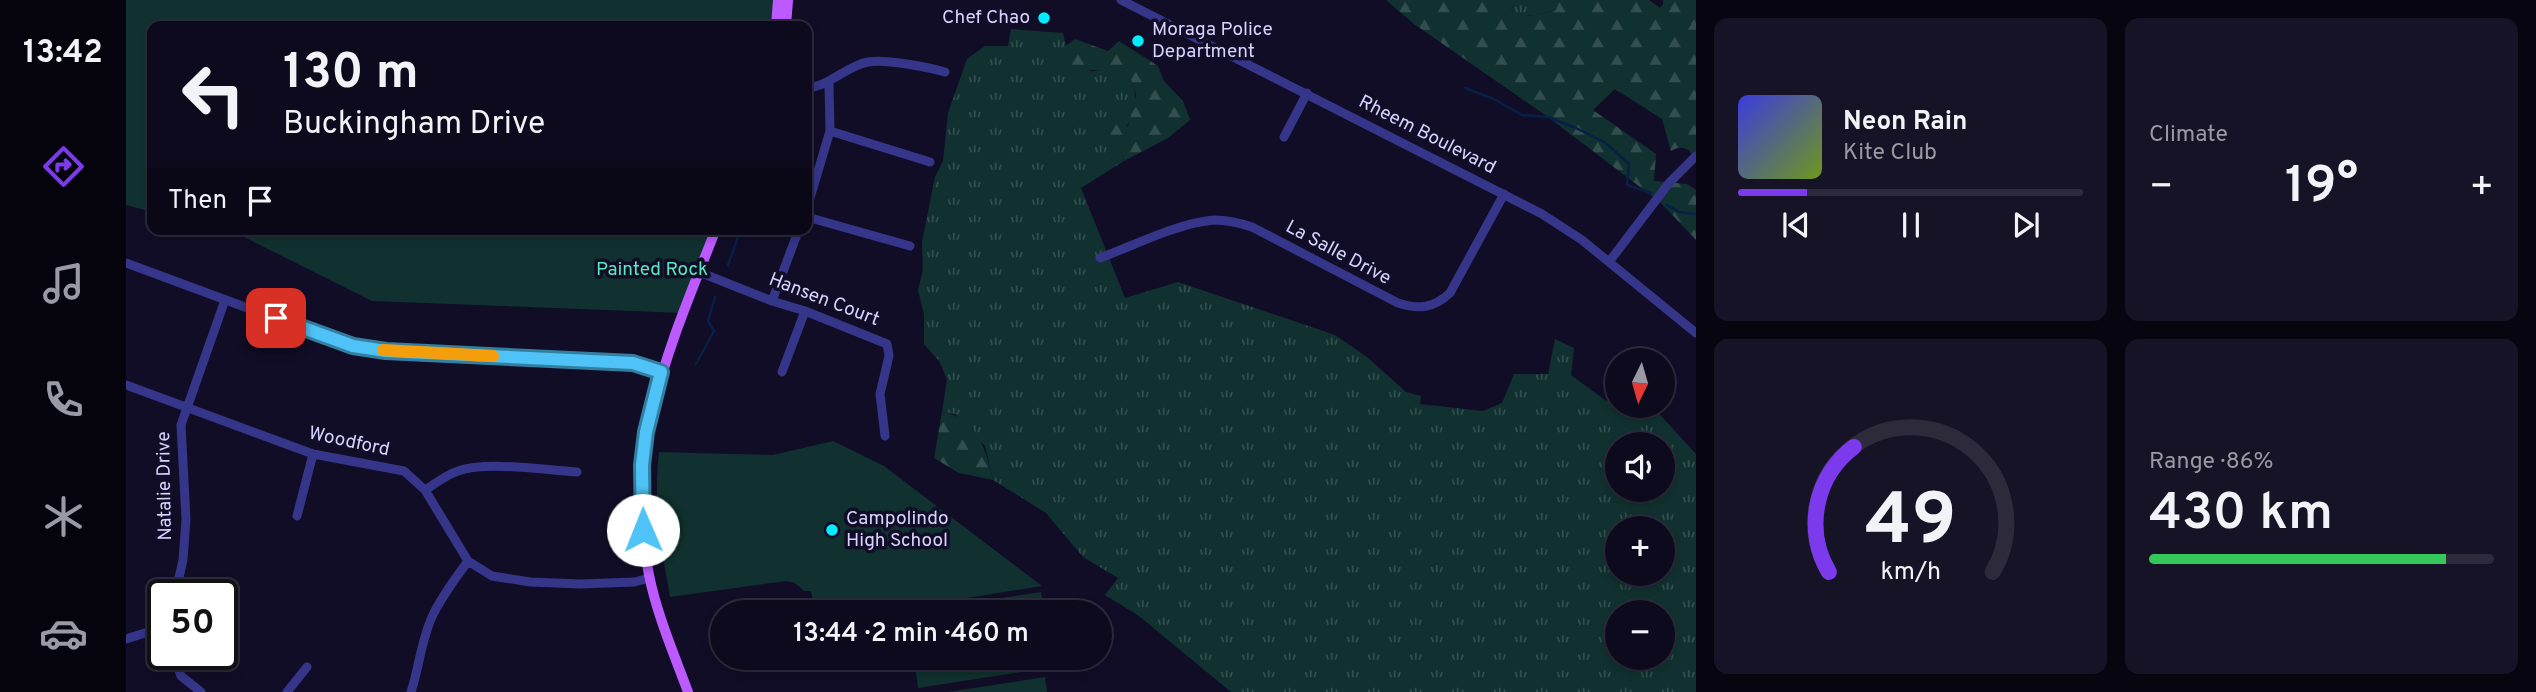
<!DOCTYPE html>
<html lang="en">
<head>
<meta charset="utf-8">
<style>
  :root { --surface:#0d0a1d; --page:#161326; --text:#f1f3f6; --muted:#9a9aa4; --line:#2d2b3b; --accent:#7c3aed }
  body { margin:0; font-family:Overpass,sans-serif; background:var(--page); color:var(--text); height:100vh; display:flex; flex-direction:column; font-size:26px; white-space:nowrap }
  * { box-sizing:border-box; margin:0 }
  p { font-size:23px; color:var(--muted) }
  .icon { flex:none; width:38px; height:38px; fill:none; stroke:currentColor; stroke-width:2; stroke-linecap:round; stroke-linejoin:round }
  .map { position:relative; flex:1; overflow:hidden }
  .side { display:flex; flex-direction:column; gap:18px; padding:18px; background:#070610; width:840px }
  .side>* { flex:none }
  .top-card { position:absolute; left:21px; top:21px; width:665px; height:214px; border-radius:14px; box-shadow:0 4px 10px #0003,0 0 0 2px var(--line); background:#0d0a1d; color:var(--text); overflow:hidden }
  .needle { width:46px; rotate:185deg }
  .controls { position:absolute; left:1479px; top:348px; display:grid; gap:14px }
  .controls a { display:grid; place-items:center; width:70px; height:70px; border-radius:50%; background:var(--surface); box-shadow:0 4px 10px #0003,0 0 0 2px var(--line); font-size:35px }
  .speed { position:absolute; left:21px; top:579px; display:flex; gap:14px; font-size:35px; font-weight:700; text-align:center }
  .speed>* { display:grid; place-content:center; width:91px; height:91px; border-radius:50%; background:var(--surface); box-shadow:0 4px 10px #0003,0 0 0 2px var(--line); line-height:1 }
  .speed .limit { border:4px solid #111; border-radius:10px; background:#fff; color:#111 }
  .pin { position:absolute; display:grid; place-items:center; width:60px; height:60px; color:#fff; margin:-30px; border-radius:14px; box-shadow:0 4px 10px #0006 }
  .me { position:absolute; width:77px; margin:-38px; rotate:359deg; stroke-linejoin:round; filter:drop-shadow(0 0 5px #0008) }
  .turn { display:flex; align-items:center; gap:24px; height:147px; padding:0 21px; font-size:32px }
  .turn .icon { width:91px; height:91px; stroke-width:2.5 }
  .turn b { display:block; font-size:49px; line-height:60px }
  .then { display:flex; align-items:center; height:66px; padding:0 21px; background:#0003; gap:14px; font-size:26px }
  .big { font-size:52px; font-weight:600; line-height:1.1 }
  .side .tile { flex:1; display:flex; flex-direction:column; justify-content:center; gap:10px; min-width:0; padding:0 24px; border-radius:14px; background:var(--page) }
  .side .dial { align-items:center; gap:0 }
  .dial svg { height:182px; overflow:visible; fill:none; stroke:var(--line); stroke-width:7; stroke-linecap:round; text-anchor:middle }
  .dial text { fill:var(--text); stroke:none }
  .song { display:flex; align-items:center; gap:21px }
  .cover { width:84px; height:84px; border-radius:10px; background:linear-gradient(135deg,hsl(240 70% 55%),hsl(80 70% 35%)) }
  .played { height:7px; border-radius:4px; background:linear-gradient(90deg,var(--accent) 20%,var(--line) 20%) }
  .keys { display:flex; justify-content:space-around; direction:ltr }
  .heat { display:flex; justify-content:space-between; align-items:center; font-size:38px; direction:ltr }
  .charge { height:10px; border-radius:5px; background:linear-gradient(90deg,#34c759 86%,var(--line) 0) }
  .side .tiles { flex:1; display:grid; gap:18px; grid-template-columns:repeat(2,1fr) }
  .trip { position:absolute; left:584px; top:600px; width:402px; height:70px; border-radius:35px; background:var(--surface); box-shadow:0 4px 10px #0003,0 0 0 2px var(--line); font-weight:600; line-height:70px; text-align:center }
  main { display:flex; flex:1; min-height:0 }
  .dock { display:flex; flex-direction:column; width:126px; justify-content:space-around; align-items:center; background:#05040c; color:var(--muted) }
  .dock .icon { width:49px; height:49px }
  .dock .selected { color:var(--accent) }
  .dock b { font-size:32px; color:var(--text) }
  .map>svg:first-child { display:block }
  .grass { fill:url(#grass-tufts); fill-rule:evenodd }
  .forest { fill:url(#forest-firs) }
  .park { fill:#10312f }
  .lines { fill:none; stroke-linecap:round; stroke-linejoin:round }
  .stream { stroke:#062047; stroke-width:2.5 }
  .minor { stroke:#353589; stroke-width:9 }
  .major { stroke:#bc5aff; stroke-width:10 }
  .route-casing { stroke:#337fa1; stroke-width:18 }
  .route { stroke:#4fc3f7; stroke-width:12 }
  .slow { stroke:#f59e0b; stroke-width:12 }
  .poi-dot { fill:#00edfe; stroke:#110d27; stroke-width:2.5 }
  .labels { text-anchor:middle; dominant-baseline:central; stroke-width:7; stroke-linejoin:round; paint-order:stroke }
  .poi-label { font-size:19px; fill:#d7d3ff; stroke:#110d27; text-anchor:start }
  .street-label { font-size:19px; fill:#d7d3ff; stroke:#110d27 }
  .park-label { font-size:19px; fill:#56e8bf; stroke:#110d27 }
</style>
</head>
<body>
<main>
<nav class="dock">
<b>13:42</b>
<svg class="icon selected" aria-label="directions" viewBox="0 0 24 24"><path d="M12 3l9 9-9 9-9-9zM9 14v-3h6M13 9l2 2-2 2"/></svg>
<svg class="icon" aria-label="music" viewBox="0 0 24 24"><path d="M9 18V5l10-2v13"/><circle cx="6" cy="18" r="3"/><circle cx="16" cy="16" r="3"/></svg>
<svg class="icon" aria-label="phone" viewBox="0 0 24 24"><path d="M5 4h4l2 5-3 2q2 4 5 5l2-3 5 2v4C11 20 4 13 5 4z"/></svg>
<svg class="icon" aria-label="climate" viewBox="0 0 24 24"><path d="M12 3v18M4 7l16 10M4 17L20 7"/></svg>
<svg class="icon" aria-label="car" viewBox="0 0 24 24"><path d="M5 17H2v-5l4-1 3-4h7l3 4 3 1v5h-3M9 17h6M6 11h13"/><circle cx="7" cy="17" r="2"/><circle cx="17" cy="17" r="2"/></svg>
</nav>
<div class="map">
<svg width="1570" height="692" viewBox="0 0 1570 692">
  <defs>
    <pattern id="grass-tufts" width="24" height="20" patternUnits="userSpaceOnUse" patternTransform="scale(1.75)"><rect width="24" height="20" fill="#10312f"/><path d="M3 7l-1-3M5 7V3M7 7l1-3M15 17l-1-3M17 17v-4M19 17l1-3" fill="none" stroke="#324e4e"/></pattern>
    <pattern id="forest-firs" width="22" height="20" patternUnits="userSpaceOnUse" patternTransform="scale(1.75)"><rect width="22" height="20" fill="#10312f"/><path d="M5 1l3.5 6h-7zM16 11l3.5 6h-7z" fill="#324e4e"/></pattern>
  </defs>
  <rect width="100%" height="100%" fill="#110d27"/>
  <!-- grass -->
  <path class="grass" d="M1397,0H1434L1430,10C1414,14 1400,20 1385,10L1389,3Z
    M885,29L937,33L940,46L934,50L965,71H986L1005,78C1013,102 1010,122 989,137L1001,140L995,151L998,161L955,188L999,298L1052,282L1209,335L1241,357L1280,392L1295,396L1294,404L1357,411L1376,403L1388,374H1422L1429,339L1448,348L1445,375L1480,401L1491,391V406H1510L1515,410L1526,406L1570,454V692H1105L1013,616L979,595L992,578L957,557L920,513L867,480L859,446L829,414L816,412L821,379L813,361L798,344V314L792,290L797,270L796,242L809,177L817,161L822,113L841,59L859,46H882ZM1491,444H1536V490H1491ZM1491,528H1536V574H1491ZM1491,612H1536V658H1491Z"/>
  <!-- forest -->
  <path class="forest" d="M1260,0H1397L1389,3L1385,10C1400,20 1414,14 1430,10L1434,0H1523L1534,8L1537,4V0H1570V153L1566,157L1563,150C1556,147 1552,147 1545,151L1536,119L1489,89L1467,110L1530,154L1528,181L1561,184L1570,190V240L1535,203L1422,117L1288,24Z
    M949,39L982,51L993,41L1032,66L1038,81L1057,101L1064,120L1042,138L998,161L995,151L1000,140L989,137L976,143L971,135L975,122L986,113L997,118L1002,127L1010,95L1005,79C985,70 964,71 943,66L934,50Z
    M816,412C852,418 859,448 867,480L833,473L808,458Z"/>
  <!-- park -->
  <path class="park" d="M0,0H652L650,26H26V212L0,205Z
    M89,229H590L557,313L246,301L118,237Z
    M707,441L758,466L916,586L829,600V609L803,612H689L685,591H678L669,583L660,581L544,597C535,546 527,505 533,452L647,455Z
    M915,592L917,604H924L925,612H837L836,604Z
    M788,658H932L933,666L792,688Z
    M919,677L921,692H822Z"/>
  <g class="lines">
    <!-- stream -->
    <path class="stream" d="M1339,88L1368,99L1396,115L1422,117L1450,128L1480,143L1503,164L1501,185L1525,193
      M1541,205L1553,212L1570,214
      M602,265L615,229
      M570,364L588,331L582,321L589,297"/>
    <!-- minor -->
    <path class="minor" d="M995,0L1416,214L1456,240L1570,333
      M681,88C704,86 722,65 742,62C759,59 802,67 819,72
      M704,131L804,162
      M1158,137L1181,93
      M681,208L704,131L703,82
      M681,217L784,246
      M974,258C1009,245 1052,223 1088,220C1101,220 1114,223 1126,227L1272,303C1293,310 1308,308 1324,293L1378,194
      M1483,262L1543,183L1570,156
      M0,263L227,347L260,351L507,363L535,372
      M573,272L646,301L679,311L761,344L763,356L754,394L759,436
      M646,301L673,229
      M656,372L679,311
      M0,385L187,454L278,471L299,490L342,561L366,576L404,582L455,584L508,582L524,578
      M299,490C310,483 320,475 332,471C360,461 420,470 451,472
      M171,516L187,454
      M49,595L57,560L60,519L55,425L99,300
      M0,639L19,633H37
      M47,654L55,676L75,692
      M161,692L181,667
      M285,692C293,668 295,641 306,617C315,597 329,579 342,561"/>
    <!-- major -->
    <path class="major" d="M650,26L652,0
      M660,26L662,0
      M562,692C548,654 531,615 523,575C497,447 544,346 590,229"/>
  </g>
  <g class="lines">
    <defs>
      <path id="route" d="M150,318L227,346L260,351L507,363L535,372L520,432L516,465L517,530"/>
    </defs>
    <!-- route casing -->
    <use href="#route" class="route-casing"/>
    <!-- route -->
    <use href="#route" class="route"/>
    <!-- slow -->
    <path class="slow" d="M257,350L367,356"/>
  </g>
  <!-- markers -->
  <g class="poi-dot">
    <circle cx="918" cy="18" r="7"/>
    <circle cx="1012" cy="41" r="7"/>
    <circle cx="706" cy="530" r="7"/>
  </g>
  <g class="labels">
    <!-- poi labels -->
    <g class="poi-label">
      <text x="904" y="18" text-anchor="end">Chef Chao</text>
      <text x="1026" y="30">Moraga Police<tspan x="1026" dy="22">Department</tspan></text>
      <text x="720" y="519">Campolindo<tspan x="720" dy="22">High School</tspan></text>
    </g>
    <!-- street labels -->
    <g class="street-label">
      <text transform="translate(1301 135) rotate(27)">Rheem Boulevard</text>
      <text transform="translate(1212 253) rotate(28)">La Salle Drive</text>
      <text transform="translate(698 300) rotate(21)">Hansen Court</text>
      <text transform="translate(223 442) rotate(12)">Woodford</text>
      <text transform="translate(39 486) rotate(-91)">Natalie Drive</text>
    </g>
    <!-- park labels -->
    <g class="park-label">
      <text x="526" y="270">Painted Rock</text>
    </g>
  </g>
</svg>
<div class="controls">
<a><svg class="needle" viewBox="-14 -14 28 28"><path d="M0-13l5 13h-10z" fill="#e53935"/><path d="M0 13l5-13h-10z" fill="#9a9aa4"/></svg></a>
<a><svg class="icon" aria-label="sound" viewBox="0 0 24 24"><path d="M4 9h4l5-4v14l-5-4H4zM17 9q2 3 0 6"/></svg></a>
<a>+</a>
<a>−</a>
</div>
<div class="speed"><div class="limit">50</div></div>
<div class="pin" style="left:150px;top:318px;background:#d93025"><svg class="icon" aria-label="arrive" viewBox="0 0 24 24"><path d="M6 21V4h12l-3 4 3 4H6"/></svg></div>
<svg class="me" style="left:517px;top:530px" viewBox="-20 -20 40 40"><circle r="19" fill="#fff"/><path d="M0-13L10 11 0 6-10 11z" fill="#4fc3f7"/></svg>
<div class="trip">13:44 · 2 min · 460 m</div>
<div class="top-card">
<div class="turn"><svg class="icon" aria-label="left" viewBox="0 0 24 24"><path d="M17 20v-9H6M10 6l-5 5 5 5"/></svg><div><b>130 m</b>Buckingham Drive</div></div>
<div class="then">Then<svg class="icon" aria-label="arrive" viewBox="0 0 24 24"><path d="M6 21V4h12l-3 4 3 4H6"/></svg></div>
</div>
</div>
<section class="side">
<div class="tiles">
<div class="tile">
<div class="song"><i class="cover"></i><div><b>Neon Rain</b><p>Kite Club</p></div></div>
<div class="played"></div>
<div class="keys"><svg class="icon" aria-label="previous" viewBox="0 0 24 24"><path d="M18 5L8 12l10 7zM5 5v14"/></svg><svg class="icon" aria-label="pause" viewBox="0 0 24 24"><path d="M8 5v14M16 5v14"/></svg><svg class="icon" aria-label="next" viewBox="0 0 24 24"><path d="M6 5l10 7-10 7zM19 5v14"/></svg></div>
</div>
<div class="tile"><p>Climate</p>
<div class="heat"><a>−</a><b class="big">19°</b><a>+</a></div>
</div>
<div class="tile dial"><svg viewBox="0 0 100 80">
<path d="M14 69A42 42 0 1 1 86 69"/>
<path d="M14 69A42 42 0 0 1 25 14" stroke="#7c3aed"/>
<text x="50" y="56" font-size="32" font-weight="700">49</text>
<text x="50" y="72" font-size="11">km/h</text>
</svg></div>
<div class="tile"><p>Range · 86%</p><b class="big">430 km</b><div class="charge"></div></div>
</div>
</section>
</main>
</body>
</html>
